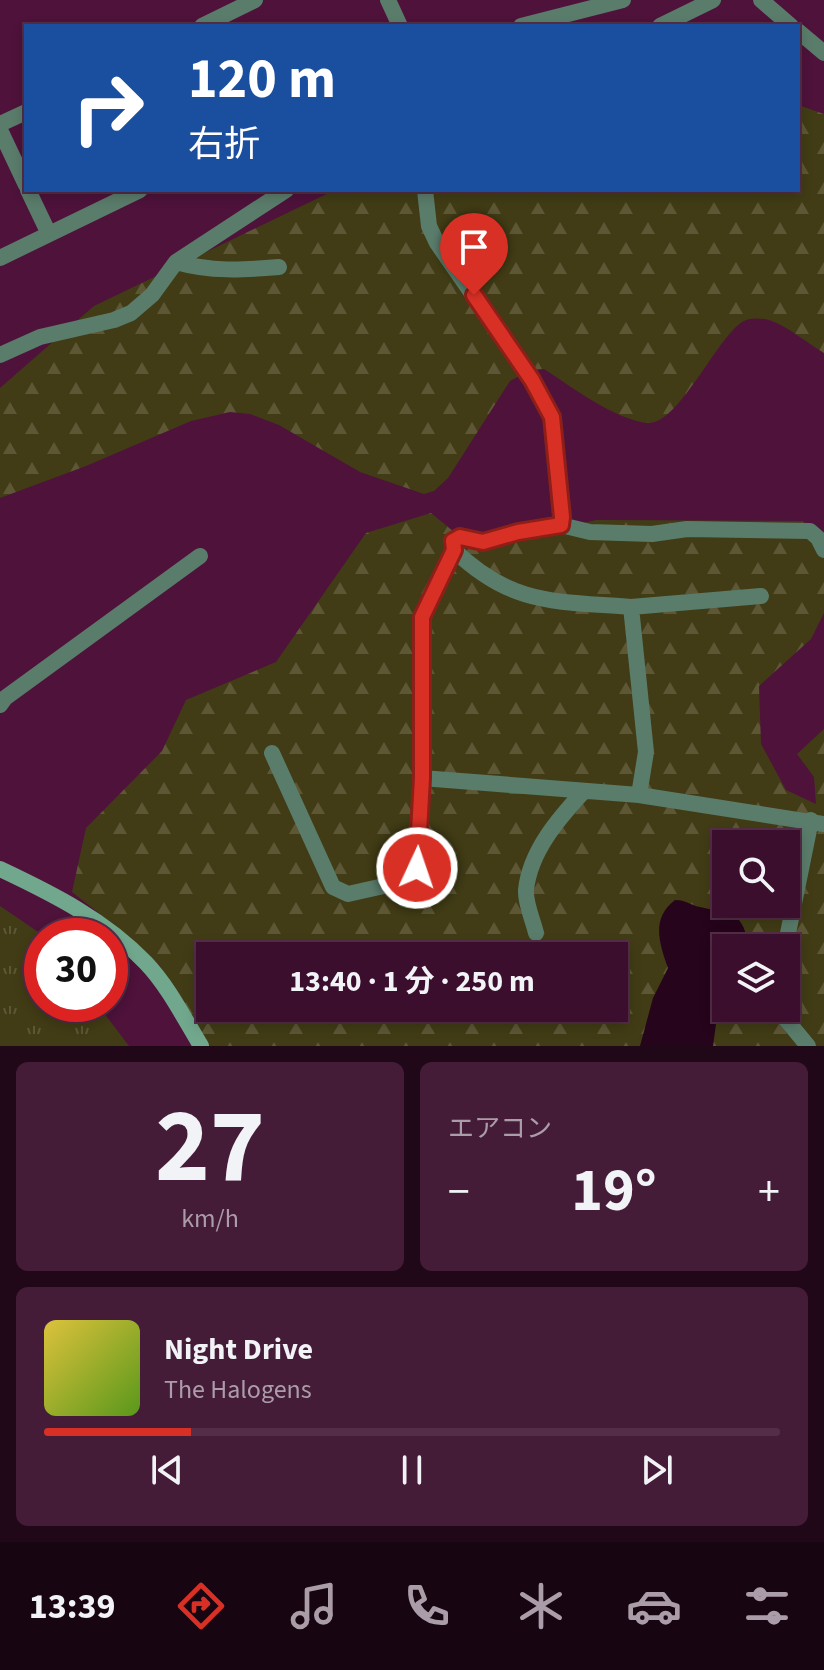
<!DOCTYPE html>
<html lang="ja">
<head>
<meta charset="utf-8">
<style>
  :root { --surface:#3a0e2c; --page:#451c38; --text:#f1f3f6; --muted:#ab9ca9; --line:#542e48; --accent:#d93025 }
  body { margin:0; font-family:"Source Sans 3","Noto Sans JP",sans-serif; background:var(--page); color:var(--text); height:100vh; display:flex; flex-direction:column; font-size:30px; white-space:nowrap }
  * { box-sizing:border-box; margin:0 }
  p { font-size:26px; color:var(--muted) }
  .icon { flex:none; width:44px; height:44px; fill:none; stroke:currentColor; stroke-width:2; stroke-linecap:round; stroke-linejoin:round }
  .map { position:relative; height:1046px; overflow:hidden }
  .panel { display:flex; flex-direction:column; gap:16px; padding:16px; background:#200818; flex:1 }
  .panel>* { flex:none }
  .banner { position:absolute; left:24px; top:24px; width:776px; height:168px; border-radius:0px; box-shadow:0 4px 12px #0003,0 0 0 2px var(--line); background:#1a4fa0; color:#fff; overflow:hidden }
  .controls { position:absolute; left:712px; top:830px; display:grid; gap:16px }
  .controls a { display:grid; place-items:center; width:88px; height:88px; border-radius:0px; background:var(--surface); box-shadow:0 4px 12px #0003,0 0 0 2px var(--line); font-size:40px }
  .speed { position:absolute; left:24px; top:918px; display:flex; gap:16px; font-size:40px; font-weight:700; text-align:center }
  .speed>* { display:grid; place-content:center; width:104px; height:104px; border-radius:50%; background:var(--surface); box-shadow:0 4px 12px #0003,0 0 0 2px var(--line); line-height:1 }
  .speed .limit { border:12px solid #d22; background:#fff; color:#111 }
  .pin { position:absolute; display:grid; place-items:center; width:68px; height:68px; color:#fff; margin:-82px -34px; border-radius:50% 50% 50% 0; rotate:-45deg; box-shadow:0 0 8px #0007 }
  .pin .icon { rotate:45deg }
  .me { position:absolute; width:88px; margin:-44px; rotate:3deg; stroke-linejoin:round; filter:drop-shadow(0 0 6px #0008) }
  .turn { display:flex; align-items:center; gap:28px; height:168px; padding:0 32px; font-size:36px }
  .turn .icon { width:104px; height:104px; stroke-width:2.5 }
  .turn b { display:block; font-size:56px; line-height:68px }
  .big { font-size:60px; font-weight:700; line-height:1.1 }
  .panel .tile { flex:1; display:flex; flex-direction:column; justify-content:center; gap:12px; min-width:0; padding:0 28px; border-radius:12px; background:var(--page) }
  .panel .dial { align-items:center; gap:0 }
  .dial b { font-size:104px; line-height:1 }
  .song { display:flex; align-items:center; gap:24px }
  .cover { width:96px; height:96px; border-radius:12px; background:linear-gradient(135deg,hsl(50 70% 55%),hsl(90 70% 35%)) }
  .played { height:8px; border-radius:4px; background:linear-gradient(90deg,var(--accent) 20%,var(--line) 20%) }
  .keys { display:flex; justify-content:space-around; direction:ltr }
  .heat { display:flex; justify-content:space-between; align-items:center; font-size:44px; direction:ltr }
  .panel .tiles { flex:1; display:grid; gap:16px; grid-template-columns:1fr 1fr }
  .tile:last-child { grid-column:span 2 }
  .trip { position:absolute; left:196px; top:942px; width:432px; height:80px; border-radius:0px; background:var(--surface); box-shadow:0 4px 12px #0003,0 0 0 2px var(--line); font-weight:700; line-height:80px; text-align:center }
  .tab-bar { display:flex; height:128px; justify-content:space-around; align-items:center; background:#170612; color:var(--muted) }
  .tab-bar .icon { width:56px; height:56px }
  .tab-bar .current { color:var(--accent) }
  .tab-bar b { font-size:36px; color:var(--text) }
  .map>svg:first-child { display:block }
  .grass { fill:url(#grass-tufts) }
  .forest { fill:url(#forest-firs); fill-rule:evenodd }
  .water { fill:#26041b }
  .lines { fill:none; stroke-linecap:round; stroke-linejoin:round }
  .street { stroke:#5a7c6b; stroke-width:16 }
  .secondary { stroke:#71a88d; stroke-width:16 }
  .route-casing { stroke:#8d1f18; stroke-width:20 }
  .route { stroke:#d93025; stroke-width:14 }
</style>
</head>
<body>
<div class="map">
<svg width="824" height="1046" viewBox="0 0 824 1046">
  <defs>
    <pattern id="grass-tufts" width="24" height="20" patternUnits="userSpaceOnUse" patternTransform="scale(2)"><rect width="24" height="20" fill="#413c15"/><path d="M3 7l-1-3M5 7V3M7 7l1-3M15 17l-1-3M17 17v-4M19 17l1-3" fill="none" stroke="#5d5736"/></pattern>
    <pattern id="forest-firs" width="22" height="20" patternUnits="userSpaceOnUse" patternTransform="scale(2)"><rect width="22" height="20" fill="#413c15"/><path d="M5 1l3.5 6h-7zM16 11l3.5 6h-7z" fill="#5d5736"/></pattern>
  </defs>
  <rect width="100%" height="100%" fill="#4e123b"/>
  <!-- grass -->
  <path class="grass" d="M0,906L44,936H42V1004H97L129,1046H0Z"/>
  <!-- forest -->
  <path class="forest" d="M798,105L824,114V353C807,343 790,328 772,321C763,318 749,317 742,322C716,339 678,426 647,423C614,419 572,387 544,369L530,370L510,381L448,478L434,491L424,494L360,472L279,425L250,414L230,412L191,421L86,466L0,498V388L94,306L335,190H798Z
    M431,513L476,550L596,520L803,521L824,547V613L811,639L759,686L761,744L786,790L816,804L814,777L797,754L824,729V1046H706L726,955V1008H786V948H732L742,935L676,965L648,1046H208L160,966L110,922L72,892L86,828L162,751L186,700L276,662L366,533ZM726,844H786V904H726ZM210,956H614V1008H210Z"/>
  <!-- water -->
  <path class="water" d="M675,900C686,900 690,905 700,907C730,914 745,911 748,948H726V1001L716,1024L713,1046H640L653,998L668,968C659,943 651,918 675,900Z"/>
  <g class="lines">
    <!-- street -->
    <path class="street" d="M388,0L400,26
      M761,0L791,26
      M202,26L255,0
      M521,26L623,0
      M660,26L713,0
      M798,31L824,53
      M0,124L26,112
      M0,130L26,185
      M28,190L49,234
      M425,190L429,226L437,243L532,380L552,417L562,517L561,525L518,532L483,542L460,537L453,541L454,550
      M0,258L140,190
      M176,262C211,272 243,270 279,267
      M0,355L40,337L114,320L131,313L152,295L176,262L286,190
      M561,525L590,532L652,534L687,529L810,531L818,538L824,550
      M631,607L761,596
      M0,705L5,698L200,556
      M272,753L333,887L348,894L406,881L417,868L422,778V617L454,550C512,606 556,601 631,607L646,752L639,795
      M422,778L639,795L824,824
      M536,933C533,920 525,903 526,890C530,851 559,818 584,791
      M785,948L811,820
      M780,1008L784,1017L808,1046"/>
    <!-- secondary -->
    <path class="secondary" d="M0,869C53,894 105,920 146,963C168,986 184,1018 201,1046"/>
  </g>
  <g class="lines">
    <defs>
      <path id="route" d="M417,868L422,778V617L454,550L453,541L460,537L483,542L518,532L561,525L562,517L552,417L532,380L474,295"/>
    </defs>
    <!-- route casing -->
    <use href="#route" class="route-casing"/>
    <!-- route -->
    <use href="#route" class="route"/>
  </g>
</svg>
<div class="controls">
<a><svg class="icon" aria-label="search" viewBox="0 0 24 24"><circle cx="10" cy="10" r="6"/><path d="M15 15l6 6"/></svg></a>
<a><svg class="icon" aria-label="layers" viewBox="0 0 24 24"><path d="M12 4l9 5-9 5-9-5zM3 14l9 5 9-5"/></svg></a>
</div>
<div class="speed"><div class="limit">30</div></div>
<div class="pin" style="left:474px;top:295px;background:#d93025"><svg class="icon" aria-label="arrive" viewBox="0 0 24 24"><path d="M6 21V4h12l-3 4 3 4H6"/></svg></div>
<svg class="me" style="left:417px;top:868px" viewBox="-20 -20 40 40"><circle r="17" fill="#d93025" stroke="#fff" stroke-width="3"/><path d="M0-11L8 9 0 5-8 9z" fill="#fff"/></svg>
<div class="trip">13:40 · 1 分 · 250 m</div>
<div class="banner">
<div class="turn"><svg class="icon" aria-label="right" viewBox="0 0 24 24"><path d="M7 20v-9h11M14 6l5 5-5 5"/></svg><div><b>120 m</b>右折</div></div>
</div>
</div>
<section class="panel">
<div class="tiles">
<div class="tile dial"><b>27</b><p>km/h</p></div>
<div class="tile"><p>エアコン</p>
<div class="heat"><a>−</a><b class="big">19°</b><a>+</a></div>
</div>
<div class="tile">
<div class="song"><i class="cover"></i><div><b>Night Drive</b><p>The Halogens</p></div></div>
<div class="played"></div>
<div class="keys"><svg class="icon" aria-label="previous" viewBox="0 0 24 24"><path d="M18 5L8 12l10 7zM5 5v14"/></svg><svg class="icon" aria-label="pause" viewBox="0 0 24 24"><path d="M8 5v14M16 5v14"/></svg><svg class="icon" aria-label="next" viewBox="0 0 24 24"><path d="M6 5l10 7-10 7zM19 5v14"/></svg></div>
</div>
</div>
</section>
<nav class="tab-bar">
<b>13:39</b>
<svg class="icon current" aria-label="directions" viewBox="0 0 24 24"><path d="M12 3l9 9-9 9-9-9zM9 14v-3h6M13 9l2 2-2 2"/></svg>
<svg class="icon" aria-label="music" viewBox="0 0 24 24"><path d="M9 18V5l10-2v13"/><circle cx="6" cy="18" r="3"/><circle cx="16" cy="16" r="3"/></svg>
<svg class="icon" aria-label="phone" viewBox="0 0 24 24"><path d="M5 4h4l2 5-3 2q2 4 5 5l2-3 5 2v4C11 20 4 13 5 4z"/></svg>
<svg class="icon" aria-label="climate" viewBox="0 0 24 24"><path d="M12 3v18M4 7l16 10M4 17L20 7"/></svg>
<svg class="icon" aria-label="car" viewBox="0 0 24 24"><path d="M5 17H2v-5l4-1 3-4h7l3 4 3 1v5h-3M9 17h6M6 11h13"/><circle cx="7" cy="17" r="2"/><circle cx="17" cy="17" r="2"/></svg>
<svg class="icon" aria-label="filters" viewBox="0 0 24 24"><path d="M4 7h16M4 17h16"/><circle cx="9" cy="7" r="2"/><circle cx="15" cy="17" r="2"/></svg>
</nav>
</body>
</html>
